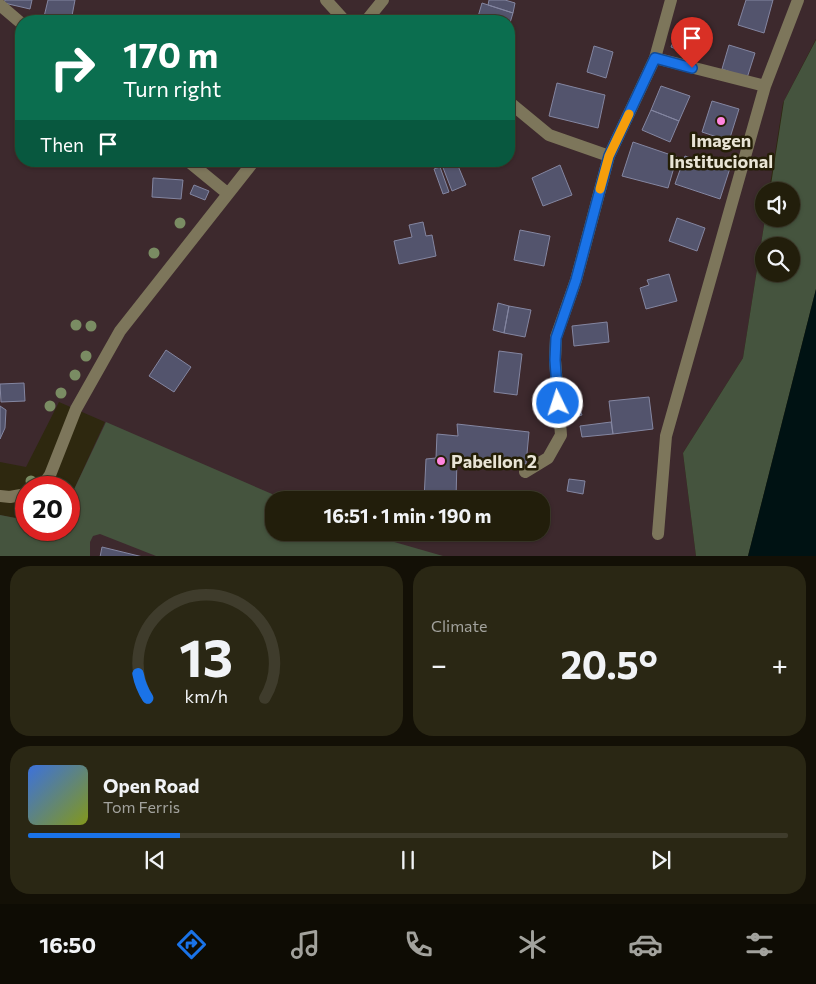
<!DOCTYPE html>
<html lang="en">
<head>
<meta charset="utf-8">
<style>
  :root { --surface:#221e0b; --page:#2a2714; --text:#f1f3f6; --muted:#a2a29d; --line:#3f3c2c; --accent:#1a73e8 }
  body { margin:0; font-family:Commissioner,sans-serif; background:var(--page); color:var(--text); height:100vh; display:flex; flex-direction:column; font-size:19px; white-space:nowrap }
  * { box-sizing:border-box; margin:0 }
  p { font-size:16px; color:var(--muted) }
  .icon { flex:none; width:28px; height:28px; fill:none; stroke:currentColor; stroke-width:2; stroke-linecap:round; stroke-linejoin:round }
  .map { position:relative; height:556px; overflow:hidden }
  .sheet { display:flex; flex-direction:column; gap:10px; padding:10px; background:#131006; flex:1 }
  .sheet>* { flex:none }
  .top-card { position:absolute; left:15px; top:15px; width:500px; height:152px; border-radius:20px; box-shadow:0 1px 4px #0004,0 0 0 1px var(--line); background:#0b6e4f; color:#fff; overflow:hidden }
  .controls { position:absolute; left:755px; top:182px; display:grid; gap:10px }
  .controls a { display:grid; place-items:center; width:45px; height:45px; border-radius:50%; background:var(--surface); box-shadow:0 1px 4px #0004,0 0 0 1px var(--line); font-size:25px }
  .speed { position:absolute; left:15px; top:476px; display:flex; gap:10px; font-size:25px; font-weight:700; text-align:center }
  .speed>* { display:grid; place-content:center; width:65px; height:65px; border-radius:50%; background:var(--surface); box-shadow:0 1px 4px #0004,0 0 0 1px var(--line); line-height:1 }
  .speed .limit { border:8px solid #d22; background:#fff; color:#111 }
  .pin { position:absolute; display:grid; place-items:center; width:42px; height:42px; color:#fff; margin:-51px -21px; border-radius:50% 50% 50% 0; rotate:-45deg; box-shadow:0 0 5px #0007 }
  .pin .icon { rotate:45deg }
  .me { position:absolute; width:55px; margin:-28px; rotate:356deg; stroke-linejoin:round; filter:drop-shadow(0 0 4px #0008) }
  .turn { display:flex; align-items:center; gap:18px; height:105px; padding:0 25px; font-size:22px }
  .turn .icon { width:65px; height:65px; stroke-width:2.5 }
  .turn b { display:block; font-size:35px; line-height:42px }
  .then { display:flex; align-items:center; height:48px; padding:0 25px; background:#0003; gap:10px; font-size:19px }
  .big { font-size:38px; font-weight:700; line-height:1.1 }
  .sheet .card { flex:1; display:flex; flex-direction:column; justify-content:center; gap:8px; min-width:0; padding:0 18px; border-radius:20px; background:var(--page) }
  .sheet .dial { align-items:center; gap:0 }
  .dial svg { height:130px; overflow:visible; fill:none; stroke:var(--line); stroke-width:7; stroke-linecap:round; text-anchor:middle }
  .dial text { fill:var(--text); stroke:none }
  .song { display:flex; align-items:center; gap:15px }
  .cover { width:60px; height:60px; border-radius:8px; background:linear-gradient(135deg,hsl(220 70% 55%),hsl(70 70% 35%)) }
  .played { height:5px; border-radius:2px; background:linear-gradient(90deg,var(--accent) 20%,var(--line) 20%) }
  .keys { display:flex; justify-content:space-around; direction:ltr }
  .heat { display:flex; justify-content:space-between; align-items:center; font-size:28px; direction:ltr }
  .sheet .tiles { flex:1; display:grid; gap:10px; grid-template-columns:1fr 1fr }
  .card:last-child { grid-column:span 2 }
  .trip { position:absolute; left:265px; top:491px; width:285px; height:50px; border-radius:20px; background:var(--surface); box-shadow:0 1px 4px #0004,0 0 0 1px var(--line); font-weight:700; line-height:50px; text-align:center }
  .menu { display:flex; height:80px; justify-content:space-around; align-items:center; background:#0e0c04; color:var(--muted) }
  .menu .icon { width:35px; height:35px }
  .menu .current { color:var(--accent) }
  .menu b { font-size:22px; color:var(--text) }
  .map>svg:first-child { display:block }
  .education { fill:#3d292d; fill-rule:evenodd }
  .green { fill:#45543e; fill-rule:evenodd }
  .water { fill:#001213 }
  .building { fill:#53546d; stroke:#8486a1 }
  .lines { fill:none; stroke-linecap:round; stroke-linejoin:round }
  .minor { stroke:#7d765b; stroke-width:12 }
  .tree { fill:#7a8c63 }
  .route-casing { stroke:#114b97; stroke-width:12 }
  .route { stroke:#1a73e8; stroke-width:9 }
  .slow { stroke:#f59e0b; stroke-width:9 }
  .poi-dot { fill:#ff85df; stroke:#241e06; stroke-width:2 }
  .labels { text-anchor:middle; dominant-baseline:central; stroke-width:5; stroke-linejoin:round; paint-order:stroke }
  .poi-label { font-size:18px; font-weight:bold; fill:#e8e4d5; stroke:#241e06 }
</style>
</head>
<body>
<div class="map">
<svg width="816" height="557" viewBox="0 0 816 557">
  <rect width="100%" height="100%" fill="#2e280f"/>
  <!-- education -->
  <path class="education" d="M0,0H816V39L783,103L769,191H764L765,219L743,358L683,453L696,556H0V515L26,520V530H69V500L105,422L59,402L26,467L0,462ZM21,21H509V161H21ZM274,500H541V532H274Z"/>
  <!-- green -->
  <path class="green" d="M816,40V289L748,556H696L683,453L743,358L765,219H791V191H770L784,101ZM764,246H791V274H764Z
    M106,422L286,500H274V532L363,533L443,556H156L100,534L93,536L90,542V556H0V515L26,520V530H69V500Z"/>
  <!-- water -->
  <path class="water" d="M816,289V556H748Z"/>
  <!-- building -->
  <path class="building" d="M5,0H32L30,9L4,3Z
    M48,0H75L71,21H43Z
    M489,0H505L515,3L513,13L488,5Z
    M746,0H773L764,33L738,25Z
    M482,3L513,13L509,26V21L477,20Z
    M681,25L697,32L688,54L671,47Z
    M729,45L755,53L747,78L722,69Z
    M594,46L613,52L606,78L587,72Z
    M557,83L605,95L598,128L549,116Z
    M661,86L690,96L679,121L651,110Z
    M712,101L739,109L729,141L702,132Z
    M651,110L679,121L670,142L642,130Z
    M633,142L677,157L668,188L622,176Z
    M685,156L711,165L713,159L731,165L720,199L675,184Z
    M450,161H456L466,185L452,191L442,165Z
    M560,165L572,195L543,206L532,178Z
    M440,167L449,192L443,194L434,169Z
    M153,178L183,180L181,199L152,197Z
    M194,185L209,191L205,200L190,194Z
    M677,218L705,228L697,251L669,241Z
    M423,222L426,236L432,235L436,256L399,264L394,241L412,237L409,225Z
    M520,230L550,236L544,266L514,260Z
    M669,274L677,301L646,309L640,288L649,285L647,280Z
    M498,303L509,306L504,333L493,330Z
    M509,306L531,310L525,337L504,333Z
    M607,322L609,342L574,346L572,326Z
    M166,350L191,367L174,392L149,376Z
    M499,351L522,354L517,395L494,392Z
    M24,383L25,401L1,402L0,384Z
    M649,397L653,429L613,434L609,401Z
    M576,399L582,415L570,419L565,403Z
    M0,406L6,410L5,428L0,439Z
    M611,422L613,434L582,437L580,426Z
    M457,424L529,432L526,464L457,458L456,500H424L426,459L436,458L437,434L458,436Z
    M569,479L585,481L583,494L567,491Z
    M102,547L143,557H100Z"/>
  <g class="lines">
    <!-- minor -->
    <path class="minor" d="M326,0L345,21
      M0,5L21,23
      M366,21L383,0
      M655,58L765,86L666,436L658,534
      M765,86L798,0
      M509,102L549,135L609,156
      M188,161L227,193
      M525,472L548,458L561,435L555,360L556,337L576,280L609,156L655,58L671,0
      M41,488L50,475L76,409L120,331L254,161
      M0,496L10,497L26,494"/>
  </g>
  <!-- trees -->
  <g class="tree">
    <circle cx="180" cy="223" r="5.5"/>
    <circle cx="154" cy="253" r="5.5"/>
    <circle cx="76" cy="325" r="5.5"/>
    <circle cx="91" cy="326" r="5.5"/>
    <circle cx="86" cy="356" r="5.5"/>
    <circle cx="75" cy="375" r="5.5"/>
    <circle cx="61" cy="393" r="5.5"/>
    <circle cx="50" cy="406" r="5.5"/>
    <circle cx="31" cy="481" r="5.5"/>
  </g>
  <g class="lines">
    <defs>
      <path id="route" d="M558,403L555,360L556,338L576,280L609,156L655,58L692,68"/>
    </defs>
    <!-- route casing -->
    <use href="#route" class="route-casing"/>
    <!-- route -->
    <use href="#route" class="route"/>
    <!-- slow -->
    <path class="slow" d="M600,189L609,156L629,114"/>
  </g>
  <!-- markers -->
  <g class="poi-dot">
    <circle cx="721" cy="121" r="5"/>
    <circle cx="441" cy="461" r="5"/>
  </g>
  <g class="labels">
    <!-- poi labels -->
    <g class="poi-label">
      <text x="721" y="140">Imagen<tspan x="721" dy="21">Institucional</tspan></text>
      <text x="451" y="461" text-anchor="start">Pabellon 2</text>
    </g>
  </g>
</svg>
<div class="controls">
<a><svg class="icon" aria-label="sound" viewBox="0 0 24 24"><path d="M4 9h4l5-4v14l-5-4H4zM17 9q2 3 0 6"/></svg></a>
<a><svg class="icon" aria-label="search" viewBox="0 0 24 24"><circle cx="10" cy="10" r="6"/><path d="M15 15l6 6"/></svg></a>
</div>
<div class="speed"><div class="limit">20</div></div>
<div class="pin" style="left:692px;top:68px;background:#d93025"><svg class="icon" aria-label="arrive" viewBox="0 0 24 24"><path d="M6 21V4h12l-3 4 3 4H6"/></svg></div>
<svg class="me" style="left:558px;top:403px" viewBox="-20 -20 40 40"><circle r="17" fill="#1a73e8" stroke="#fff" stroke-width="3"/><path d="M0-11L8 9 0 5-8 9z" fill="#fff"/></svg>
<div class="trip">16:51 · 1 min · 190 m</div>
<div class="top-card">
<div class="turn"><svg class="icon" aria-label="right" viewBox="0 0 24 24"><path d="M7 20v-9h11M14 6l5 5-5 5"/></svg><div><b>170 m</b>Turn right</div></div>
<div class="then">Then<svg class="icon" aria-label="arrive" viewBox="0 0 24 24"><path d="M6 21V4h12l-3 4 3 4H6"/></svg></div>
</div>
</div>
<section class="sheet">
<div class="tiles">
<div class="card dial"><svg viewBox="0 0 100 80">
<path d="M14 69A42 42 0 1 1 86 69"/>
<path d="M14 69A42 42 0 0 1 8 54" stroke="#1a73e8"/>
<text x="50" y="56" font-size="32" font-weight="700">13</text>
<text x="50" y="72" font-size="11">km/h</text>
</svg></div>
<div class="card"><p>Climate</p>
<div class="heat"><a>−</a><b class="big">20.5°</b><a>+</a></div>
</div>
<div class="card">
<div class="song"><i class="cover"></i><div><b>Open Road</b><p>Tom Ferris</p></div></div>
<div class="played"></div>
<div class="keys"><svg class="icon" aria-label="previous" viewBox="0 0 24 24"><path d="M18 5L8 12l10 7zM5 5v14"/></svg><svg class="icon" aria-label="pause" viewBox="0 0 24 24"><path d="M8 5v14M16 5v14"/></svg><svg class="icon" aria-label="next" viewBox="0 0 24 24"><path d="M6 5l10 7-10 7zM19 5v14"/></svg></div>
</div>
</div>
</section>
<nav class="menu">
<b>16:50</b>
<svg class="icon current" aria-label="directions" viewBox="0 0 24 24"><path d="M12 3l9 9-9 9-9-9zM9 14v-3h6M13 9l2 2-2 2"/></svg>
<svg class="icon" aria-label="music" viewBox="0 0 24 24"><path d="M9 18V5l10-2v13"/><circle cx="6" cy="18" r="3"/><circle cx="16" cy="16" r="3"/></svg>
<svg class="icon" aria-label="phone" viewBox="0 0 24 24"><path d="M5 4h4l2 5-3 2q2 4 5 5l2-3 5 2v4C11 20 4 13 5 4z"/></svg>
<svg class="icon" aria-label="climate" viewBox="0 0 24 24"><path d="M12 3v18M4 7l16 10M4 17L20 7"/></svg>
<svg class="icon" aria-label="car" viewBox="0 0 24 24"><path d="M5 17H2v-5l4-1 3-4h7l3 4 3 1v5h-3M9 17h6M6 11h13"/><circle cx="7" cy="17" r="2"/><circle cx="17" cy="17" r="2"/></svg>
<svg class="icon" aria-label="filters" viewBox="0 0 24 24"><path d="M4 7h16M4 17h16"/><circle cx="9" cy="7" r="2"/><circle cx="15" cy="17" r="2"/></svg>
</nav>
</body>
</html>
